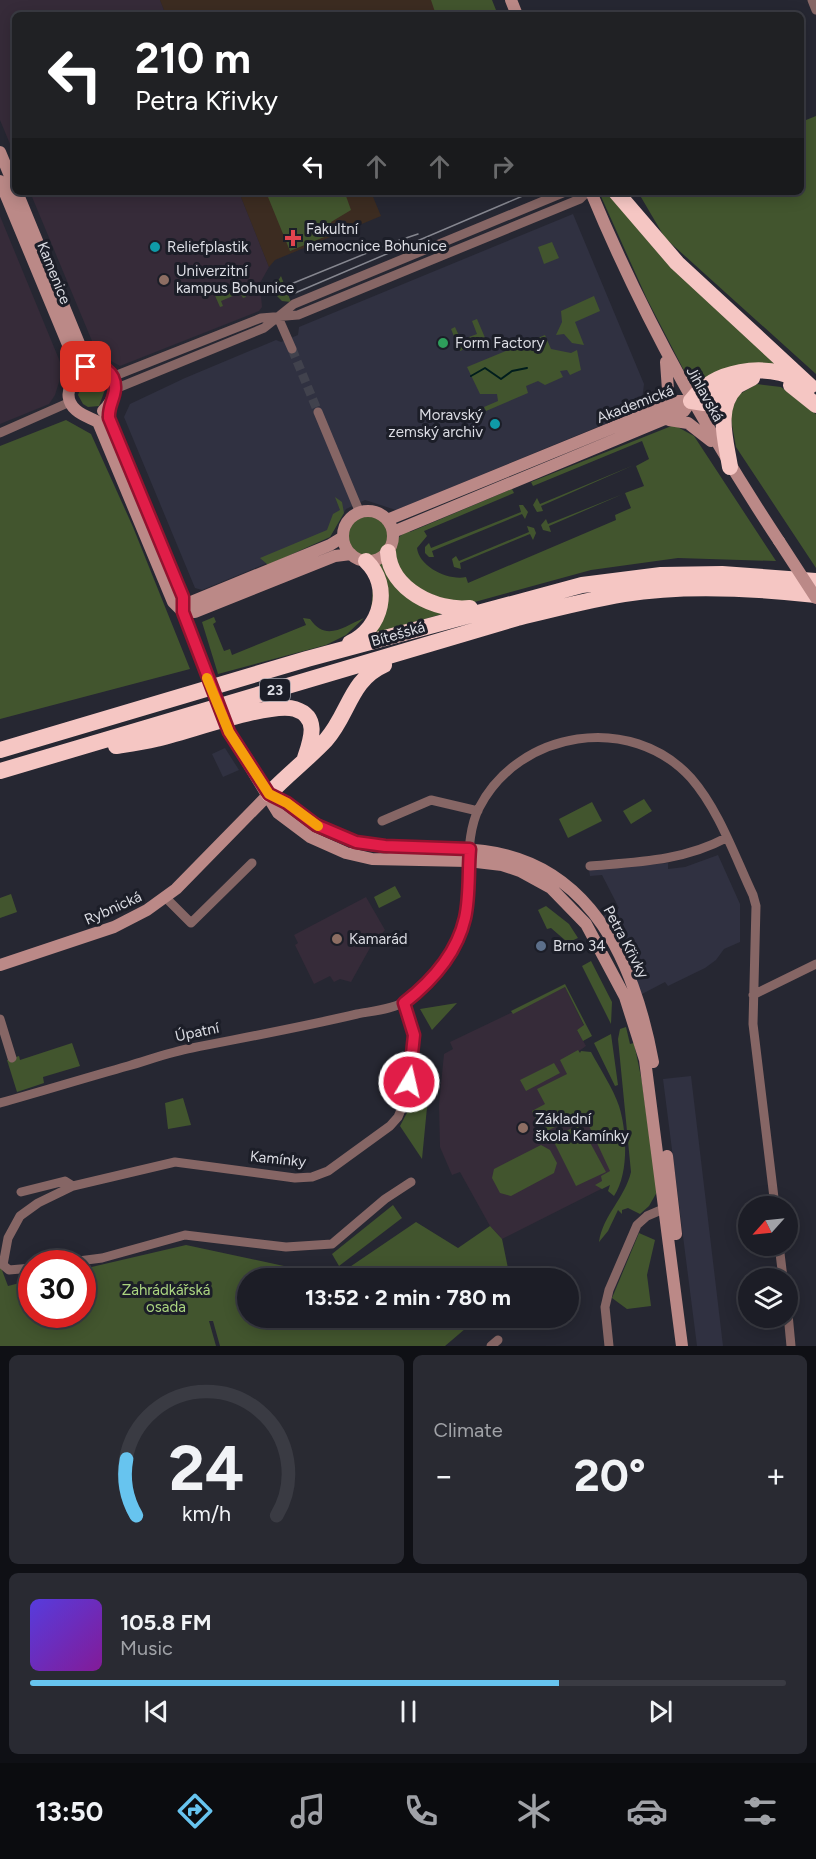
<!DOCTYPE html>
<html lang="en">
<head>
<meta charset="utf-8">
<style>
  :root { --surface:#1c1d26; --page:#292a32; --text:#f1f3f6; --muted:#a0a2a7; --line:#3a3b43; --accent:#67c4ef }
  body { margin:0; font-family:Figtree,sans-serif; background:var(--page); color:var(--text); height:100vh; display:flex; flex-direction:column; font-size:22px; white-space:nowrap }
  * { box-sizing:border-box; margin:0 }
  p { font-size:20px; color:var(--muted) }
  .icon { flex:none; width:33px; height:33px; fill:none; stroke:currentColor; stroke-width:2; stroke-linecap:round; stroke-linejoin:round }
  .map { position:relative; height:1346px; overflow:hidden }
  .details { display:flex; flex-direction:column; gap:9px; padding:9px; background:#0f1015; flex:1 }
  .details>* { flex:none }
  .guide { position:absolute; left:12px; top:12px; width:792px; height:183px; border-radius:9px; box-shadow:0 3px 15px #0003,0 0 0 2px var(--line); background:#202124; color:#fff; overflow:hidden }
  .needle { width:39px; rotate:243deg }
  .buttons { position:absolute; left:738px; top:1196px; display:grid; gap:12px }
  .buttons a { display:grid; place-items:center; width:60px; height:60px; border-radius:50%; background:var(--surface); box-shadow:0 3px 15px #0003,0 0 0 2px var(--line); font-size:30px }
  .speed { position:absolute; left:18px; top:1250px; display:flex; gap:12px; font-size:30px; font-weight:700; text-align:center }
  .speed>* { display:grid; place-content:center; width:78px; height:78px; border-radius:50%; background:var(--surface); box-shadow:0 3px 15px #0003,0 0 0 2px var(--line); line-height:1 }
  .speed .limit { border:9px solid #d22; background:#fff; color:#111 }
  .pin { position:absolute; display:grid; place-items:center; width:51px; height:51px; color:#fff; margin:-26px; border-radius:12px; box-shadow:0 3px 9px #0006 }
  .me { position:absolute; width:66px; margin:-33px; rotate:9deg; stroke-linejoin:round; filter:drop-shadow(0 0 4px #0008) }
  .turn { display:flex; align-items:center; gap:21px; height:126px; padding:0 24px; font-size:27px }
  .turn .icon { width:78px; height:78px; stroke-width:2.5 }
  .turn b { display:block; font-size:42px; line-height:51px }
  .lanes { display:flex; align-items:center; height:57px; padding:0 24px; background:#0003; justify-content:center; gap:30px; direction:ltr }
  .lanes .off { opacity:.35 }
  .big { font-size:45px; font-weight:700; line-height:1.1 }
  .details .widget { flex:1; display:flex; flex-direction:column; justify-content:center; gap:9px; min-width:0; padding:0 21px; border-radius:9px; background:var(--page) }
  .details .dial { align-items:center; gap:0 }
  .dial svg { height:156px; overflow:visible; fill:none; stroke:var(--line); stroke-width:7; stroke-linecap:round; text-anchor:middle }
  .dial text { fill:var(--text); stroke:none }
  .song { display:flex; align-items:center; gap:18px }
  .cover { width:72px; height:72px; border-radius:9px; background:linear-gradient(135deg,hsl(250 70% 55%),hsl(290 70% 35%)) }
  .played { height:6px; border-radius:3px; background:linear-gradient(90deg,var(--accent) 70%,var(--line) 70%) }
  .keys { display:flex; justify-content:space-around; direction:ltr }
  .heat { display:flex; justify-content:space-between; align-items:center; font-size:33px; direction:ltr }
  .details .tiles { flex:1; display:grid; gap:9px; grid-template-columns:1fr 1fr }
  .widget:last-child { grid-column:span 2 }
  .trip { position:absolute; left:237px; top:1268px; width:342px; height:60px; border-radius:30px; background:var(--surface); box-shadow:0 3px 15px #0003,0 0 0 2px var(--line); font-weight:700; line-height:60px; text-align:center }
  .menu { display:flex; height:96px; justify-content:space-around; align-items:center; background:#0b0c0f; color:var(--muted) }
  .menu .icon { width:42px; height:42px }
  .menu .current { color:var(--accent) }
  .menu b { font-size:27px; color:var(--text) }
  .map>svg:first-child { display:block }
  .built { fill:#303141 }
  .education { fill:#362b39 }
  .medical { fill:#3c2c21 }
  .green { fill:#42552e }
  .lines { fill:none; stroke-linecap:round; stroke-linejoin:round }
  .stream { stroke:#001d1d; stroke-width:2 }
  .street-tunnel { stroke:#41424d; stroke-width:9; stroke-dasharray:9 4.5; stroke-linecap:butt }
  .street { stroke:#866665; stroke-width:9 }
  .secondary { stroke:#bb8987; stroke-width:12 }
  .highway { stroke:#f5c6c3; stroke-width:16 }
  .tram { stroke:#868790; stroke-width:1.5 }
  .secondary-bridge { stroke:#bb8987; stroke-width:12 }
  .route-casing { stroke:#92132f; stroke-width:15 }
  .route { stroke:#e11d48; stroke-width:10 }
  .slow { stroke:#f59e0b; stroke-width:10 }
  .health-dot { fill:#e0444e; stroke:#1c1e28; stroke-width:2 }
  .culture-dot { fill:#0f9aa8; stroke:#1c1e28; stroke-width:2 }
  .education-dot { fill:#8d6e63; stroke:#1c1e28; stroke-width:2 }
  .leisure-dot { fill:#2e9e5b; stroke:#1c1e28; stroke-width:2 }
  .service-dot { fill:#5c6f8a; stroke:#1c1e28; stroke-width:2 }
  .labels { text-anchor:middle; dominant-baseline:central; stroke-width:6; stroke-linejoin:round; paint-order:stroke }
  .shield { fill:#1c1e28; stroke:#a2a3ab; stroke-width:1.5 }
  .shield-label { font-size:14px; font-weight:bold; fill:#dbdce3 }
  .poi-label { font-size:15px; fill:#dbdce3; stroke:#1c1e28; text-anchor:start }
  .street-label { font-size:15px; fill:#dbdce3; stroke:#1c1e28 }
  .park-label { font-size:15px; fill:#abd580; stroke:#1c1e28 }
</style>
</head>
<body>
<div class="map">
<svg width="816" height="1346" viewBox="0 0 816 1346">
  <rect width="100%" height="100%" fill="#262732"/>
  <!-- built -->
  <path class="built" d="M573,214L644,384L641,409L396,510L365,500L346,509L330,537L202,590L195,588L124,417L130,404L185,378L276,340L281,342L298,335L299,327Z
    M225,748L239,770L223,777L212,754Z
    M718,855L740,904V942L724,949L716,960L705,968L668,986L665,982L642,994L602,917L619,908L602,875L590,876L589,870L668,863V869L685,867Z
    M691,1076L723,1346H697L663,1079Z"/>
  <!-- education -->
  <path class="education" d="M0,0H160L166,15H15V156L0,120Z
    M30,192H239L269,267L260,283L262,307L259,311L120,366L97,353Z
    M0,216L63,369L55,395L49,404L0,424Z
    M366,897L385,930L371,946L351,982L340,979L334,982L330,976L314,984L295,945L298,943L294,935Z
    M565,987L584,1026L577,1030L586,1046L579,1051L591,1074L613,1147L609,1185L502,1239L490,1226L460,1172L452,1175L440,1147L439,1105L444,1054L453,1049L450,1042Z"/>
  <!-- medical -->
  <path class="medical" d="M160,0H460L446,15H166Z
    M239,192H371L381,216L275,260L269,267Z"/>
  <!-- green -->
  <path class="green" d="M431,0H492L498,15H436Z
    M816,116V374L665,238L638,192H801V122Z
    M281,192H348L346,196L351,210L331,222L334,233L290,251L268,197Z
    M599,192H611L777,363L693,388L647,299Z
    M552,242L559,258L544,264L538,247Z
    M281,276L291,302L282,301L277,296L274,287Z
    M239,281L246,297L243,298L240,293L221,301L223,306L220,307L213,291L216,290L219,295L238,287L236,282Z
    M594,296L600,311L575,322L584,345L572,343L564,334L556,335L562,322L561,311Z
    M477,319L486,340L460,351L451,329L455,327L461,340L477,334L472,321Z
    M545,335L551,349L571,353L577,350L581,370L570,375L567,370L560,371L563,377L545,385L538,381L526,386L528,393L486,411L484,407L498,401L497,394H480L467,367Z
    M91,373L101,377L106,387L99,406L88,407L83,404L78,395L86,374Z
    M757,384L781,387L816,414V568L736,447L730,414L738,395Z
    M66,420L91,434L133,527L190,669L0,719V446Z
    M674,425L694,436L776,561L678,558L591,570L471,603L447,601L408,584L391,555L399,537L409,529L410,532L512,489L514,493L424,531L427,536L417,548C419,567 449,581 466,577L468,583L616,520L615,515L631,508L625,493L644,486L636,466L649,459L642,441L533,486L531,482Z
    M634,465L541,506L543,511L537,512L533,505L537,498L540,504Z
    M623,494L549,526L551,532L543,530L541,525L546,519L548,524Z
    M335,497L342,502L344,513L330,537L268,565L260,558L327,530L333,514L340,510Z
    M519,505H523L528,512L525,519L522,514L432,551L434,557H429L425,553V547L429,543L431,548L521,512Z
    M348 536a21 21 0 1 1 42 0a21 21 0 1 1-42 0Z
    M527,526L534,528L536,533L533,540L530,534L460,563L461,569L454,567L452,559L456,556L459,561L529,532Z
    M386,559L449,612L369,635L375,564Z
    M214,617L216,622L213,624L224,651L230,649L232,655L306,625L303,618L310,619C326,642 343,627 364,618L346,635L326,645L218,674L202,622Z
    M644,799L652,811L631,824L623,811Z
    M592,802L602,821L568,838L559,819Z
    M395,886L401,897L379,908L374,897Z
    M11,894L17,912L0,918V898Z
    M546,906L569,924L578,938L558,947L566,941L551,928L547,929L538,910Z
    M591,961L612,1002L611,1024L582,966Z
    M565,984L592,1036L583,1041L577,1030L584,1025L565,987L513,1014L511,1011Z
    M457,1003L432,1030L420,1009Z
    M626,1027L630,1044L634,1043L642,1082L657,1192L649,1206L640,1214L628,1208L622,1210V1214L618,1210L608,1231L599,1242C603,1215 625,1198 631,1172L618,1039L620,1029Z
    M611,1034L618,1085L615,1086L594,1043Z
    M72,1043L80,1066L43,1077L44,1083L17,1092L7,1060L19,1056L20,1060Z
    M578,1050L580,1053L581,1051L591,1052C600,1069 613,1088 619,1106C627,1131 629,1174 614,1196L608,1191L610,1185L602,1189L595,1185L602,1181L601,1176L610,1171L583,1113L543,1133L532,1111L545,1104L537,1089L567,1074L560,1060Z
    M554,1063L560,1073L526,1091L520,1080Z
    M431,1066L422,1159L400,1126L411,1105L418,1073Z
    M183,1098L191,1125L168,1129L165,1103Z
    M580,1124L606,1172L576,1186L552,1138Z
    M541,1145L550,1150L557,1163L554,1173L511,1196L500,1193L492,1178L494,1169Z
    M393,1205L402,1218L339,1266L332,1254Z
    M416,1222L458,1248L490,1226L502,1239L510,1278H248V1317H479L445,1346H220L213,1321H209L216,1346H0V1265L8,1286L31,1280L32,1314H82L83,1269L186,1245L335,1277Z
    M639,1233L655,1240L647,1275L651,1306L627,1309L612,1298Z"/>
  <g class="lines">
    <!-- stream -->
    <path class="stream" d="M471,376L485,368L501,379L512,371L527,368"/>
    <!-- street-tunnel -->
    <path class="street-tunnel" d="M292,349L318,412"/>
    <!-- street -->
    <path class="street" d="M812,0L816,10
      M278,317L292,349
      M112,377L261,318L298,315L580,199L587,192
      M115,389L264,328L294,304L565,192
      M318,412L360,513
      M0,433L70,402
      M382,821L431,800L478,811
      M590,866C637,862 683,861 726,838
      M165,897L191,923L252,863
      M753,995L816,964
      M0,1019L12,1058
      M0,1103C43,1091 85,1078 128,1066C149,1060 170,1052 192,1048C247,1037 302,1027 357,1014C372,1011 394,1009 406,1001C433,983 457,950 464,919C468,903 467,884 468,868C469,848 470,826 479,808C519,730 631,712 691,778C719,810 735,857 753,895L756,906L753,1024L775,1206
      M21,1192L65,1181L73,1186
      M779,1245L783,1278
      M63,1263L102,1258L185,1235L286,1247L332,1244L385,1199L411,1182
      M32,1268L9,1270L3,1265L8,1238L20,1216L38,1203L73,1186L175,1162L295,1178L312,1177L328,1171L390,1126L398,1117L406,1098L414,1049L412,1026L404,1003
      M788,1314L791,1346
      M491,1346L498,1340
      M609,1346L605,1307L609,1290L637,1225L647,1216L668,1207"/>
    <!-- secondary -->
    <path class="secondary" d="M511,0L517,15
      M0,152L15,188
      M0,181L76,364L75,376
      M17,192L85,358C91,362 97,363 103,367C120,378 116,399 103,411
      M591,192C642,315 705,429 779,541
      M93,364C76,370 58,394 76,410C83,416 91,418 98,422L173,602L183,612
      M108,405L109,418L182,596L183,612L200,658
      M655,409L668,390L666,362
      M669,420L688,423L711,441
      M343 536a25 25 0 1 1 50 0a25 25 0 1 1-50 0Z
      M387,520L678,401H691
      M393,532L684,411L691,401
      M183,612H195L335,556L351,554
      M183,612L191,602L330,545L343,537
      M229,732L278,813L310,837L346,853L372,859L468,861L502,865L520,871L551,888L586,924L625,997L645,1060L682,1346
      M269,794C299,809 322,833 356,842C397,853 442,845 484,851C593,865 635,965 653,1062
      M0,965L114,927L147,910L176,889L269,794
      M667,1156L676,1234"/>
    <!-- highway -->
    <path class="highway" d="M616,192L677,263L810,386
      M791,385L816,405
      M691,401C715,369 763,363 798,379
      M691,401L704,403L752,378
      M730,467C726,441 715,408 736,387
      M388,552C390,589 436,612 470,608
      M350,643C382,628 392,586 366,561
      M116,746C129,744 143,742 156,739C185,733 271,701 295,709C320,717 311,740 305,758
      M0,750L307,659L582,585L661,575L722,574L816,581
      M0,771L517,618C553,609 588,600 624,594C686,584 754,588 816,595
      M269,794C287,775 308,759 326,740C349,714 350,680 384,665"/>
    <!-- tram -->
    <path class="tram" d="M291,284L394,242L418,234
      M295,293L532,192"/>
    <!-- secondary-bridge -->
    <path class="secondary-bridge" d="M779,541L816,598
      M200,658L229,732"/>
  </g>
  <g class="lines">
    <defs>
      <path id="route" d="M86,367C101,361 116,373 115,389C114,400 108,407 109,418L178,585L183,597V612L229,732L269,794L287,803L316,825L356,842L385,846L470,849C468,871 470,896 465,918C457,953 431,982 404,1003L414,1035L409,1082"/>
    </defs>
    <!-- route casing -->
    <use href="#route" class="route-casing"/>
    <!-- route -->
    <use href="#route" class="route"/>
    <!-- slow -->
    <path class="slow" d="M207,678L229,732L269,794L287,803L318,826"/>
  </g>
  <!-- markers -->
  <path class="health-dot" d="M290 229h6v6h6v6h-6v6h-6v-6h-6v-6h6z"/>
  <g class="culture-dot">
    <circle cx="155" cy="247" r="6"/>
    <circle cx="495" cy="424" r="6"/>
  </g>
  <g class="education-dot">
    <circle cx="164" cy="280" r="6"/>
    <circle cx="337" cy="939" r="6"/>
    <circle cx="523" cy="1128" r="6"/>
  </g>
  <circle class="leisure-dot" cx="443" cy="343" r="6"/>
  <circle class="service-dot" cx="541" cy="946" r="6"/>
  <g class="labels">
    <!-- shield labels -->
    <rect class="shield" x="260" y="679" width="30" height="22" rx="4.5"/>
    <g class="shield-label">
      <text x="275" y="690">23</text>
    </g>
    <!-- poi labels -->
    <g class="poi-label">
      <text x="306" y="229">Fakultní<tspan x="306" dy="17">nemocnice Bohunice</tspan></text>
      <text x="167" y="247">Reliefplastik</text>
      <text x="176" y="271">Univerzitní<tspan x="176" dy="17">kampus Bohunice</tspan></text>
      <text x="455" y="343">Form Factory</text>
      <text x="483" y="415" text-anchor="end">Moravský<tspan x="483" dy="17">zemský archiv</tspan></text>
      <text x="349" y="939">Kamarád</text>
      <text x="553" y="946">Brno 34</text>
      <text x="535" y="1119">Základní<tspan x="535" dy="17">škola Kamínky</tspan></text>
    </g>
    <!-- street labels -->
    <g class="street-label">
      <text transform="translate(54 273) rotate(68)">Kamenice</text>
      <text transform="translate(705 394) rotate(61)">Jihlavská</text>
      <text transform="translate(635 404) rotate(-21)">Akademická</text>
      <text transform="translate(398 634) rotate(-16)">Bítešská</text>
      <text transform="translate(113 908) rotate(-24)">Rybnická</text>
      <text transform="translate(626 942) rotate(62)">Petra Křivky</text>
      <text transform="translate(197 1032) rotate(-12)">Úpatní</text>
      <text transform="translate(278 1159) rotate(6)">Kamínky</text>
    </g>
    <!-- park labels -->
    <g class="park-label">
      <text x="166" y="1290">Zahrádkářská<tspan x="166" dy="17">osada</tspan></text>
    </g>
  </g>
</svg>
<div class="buttons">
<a><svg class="needle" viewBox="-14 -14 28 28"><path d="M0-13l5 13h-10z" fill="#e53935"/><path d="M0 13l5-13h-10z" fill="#a0a2a7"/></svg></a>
<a><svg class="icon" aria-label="layers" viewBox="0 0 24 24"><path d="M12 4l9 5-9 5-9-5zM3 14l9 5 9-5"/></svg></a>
</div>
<div class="speed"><div class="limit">30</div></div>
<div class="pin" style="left:86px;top:367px;background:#d93025"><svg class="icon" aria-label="arrive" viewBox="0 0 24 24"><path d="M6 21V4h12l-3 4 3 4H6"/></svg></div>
<svg class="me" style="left:409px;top:1082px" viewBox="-20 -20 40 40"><circle r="17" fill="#e11d48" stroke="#fff" stroke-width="3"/><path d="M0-11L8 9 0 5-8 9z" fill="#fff"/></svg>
<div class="trip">13:52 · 2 min · 780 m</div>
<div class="guide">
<div class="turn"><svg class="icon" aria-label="left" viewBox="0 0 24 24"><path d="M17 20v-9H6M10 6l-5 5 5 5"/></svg><div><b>210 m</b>Petra Křivky</div></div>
<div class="lanes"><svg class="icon" aria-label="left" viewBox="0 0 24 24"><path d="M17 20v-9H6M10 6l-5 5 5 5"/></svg><svg class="icon off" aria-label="ahead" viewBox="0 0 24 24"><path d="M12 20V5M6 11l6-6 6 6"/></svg><svg class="icon off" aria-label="ahead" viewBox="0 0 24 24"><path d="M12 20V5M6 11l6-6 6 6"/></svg><svg class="icon off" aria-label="right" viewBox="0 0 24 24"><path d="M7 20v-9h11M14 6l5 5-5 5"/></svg></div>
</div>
</div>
<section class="details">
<div class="tiles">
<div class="widget dial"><svg viewBox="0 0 100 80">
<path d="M14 69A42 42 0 1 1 86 69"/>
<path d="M14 69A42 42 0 0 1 9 40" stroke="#67c4ef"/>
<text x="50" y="56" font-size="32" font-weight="700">24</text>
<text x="50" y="72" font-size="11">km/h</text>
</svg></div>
<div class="widget"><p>Climate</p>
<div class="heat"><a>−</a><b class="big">20°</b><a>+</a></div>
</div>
<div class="widget">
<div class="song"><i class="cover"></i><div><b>105.8 FM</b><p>Music</p></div></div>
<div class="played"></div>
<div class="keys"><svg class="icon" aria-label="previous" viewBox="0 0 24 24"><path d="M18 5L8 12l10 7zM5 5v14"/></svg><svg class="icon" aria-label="pause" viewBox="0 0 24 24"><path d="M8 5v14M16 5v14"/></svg><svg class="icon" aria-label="next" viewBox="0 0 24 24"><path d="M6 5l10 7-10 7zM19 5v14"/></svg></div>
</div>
</div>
</section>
<nav class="menu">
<b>13:50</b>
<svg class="icon current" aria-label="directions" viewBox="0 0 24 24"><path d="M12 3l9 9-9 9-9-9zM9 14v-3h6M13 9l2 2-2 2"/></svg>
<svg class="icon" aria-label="music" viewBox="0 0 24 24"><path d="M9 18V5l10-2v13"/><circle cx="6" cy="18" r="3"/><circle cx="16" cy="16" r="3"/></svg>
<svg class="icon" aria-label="phone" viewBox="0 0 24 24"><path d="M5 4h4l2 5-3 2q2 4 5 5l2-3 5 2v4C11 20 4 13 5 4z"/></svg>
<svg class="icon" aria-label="climate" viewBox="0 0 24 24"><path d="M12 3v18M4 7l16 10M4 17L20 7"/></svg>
<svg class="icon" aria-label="car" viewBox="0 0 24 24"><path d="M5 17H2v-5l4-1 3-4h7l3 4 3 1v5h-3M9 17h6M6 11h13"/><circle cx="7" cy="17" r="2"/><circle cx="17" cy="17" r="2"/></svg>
<svg class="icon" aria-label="filters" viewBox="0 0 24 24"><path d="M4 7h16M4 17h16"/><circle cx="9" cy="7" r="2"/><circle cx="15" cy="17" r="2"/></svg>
</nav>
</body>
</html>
